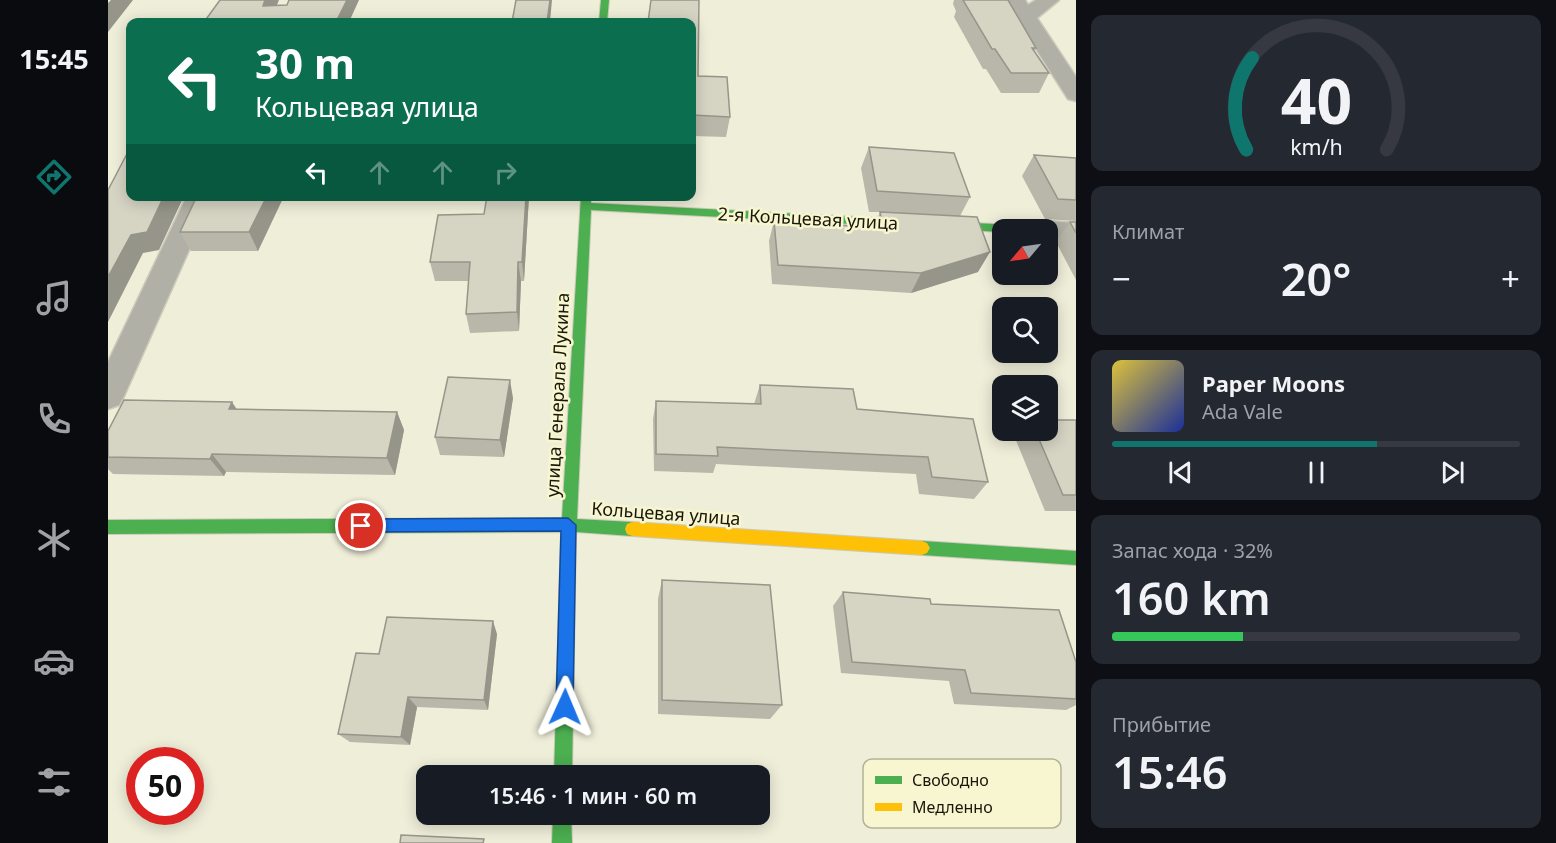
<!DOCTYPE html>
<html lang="ru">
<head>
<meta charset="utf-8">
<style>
  :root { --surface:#171b24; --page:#242831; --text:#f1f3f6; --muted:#9ea1a6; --line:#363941; --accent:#0f766e }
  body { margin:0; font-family:"Noto Sans",sans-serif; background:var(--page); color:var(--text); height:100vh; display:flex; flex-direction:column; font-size:22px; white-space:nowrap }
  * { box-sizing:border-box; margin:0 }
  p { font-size:20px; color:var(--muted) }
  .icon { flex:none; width:33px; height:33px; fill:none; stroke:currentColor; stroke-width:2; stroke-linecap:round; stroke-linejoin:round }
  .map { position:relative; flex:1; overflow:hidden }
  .panel { display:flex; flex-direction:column; gap:15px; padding:15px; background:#0d0f14; width:480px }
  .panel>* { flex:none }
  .banner { position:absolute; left:18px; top:18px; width:570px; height:183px; border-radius:12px; box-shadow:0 3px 15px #0003; background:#0b6e4f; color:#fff; overflow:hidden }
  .needle { width:39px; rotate:241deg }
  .tools { position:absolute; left:884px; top:219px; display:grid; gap:12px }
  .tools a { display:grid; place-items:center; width:66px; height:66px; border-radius:12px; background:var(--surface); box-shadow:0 3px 15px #0003; font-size:30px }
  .speed { position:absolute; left:18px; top:747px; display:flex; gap:12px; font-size:30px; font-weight:700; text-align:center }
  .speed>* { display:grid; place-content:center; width:78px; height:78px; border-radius:50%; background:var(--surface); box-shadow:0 3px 15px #0003; line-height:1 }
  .speed .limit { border:9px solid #d22; background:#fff; color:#111 }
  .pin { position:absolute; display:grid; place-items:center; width:51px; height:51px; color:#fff; margin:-26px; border:3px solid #fff; border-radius:50%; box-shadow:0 2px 6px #0007 }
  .me { position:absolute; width:66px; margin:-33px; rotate:1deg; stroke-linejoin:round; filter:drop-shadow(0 0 4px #0008) }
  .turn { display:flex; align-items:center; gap:21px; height:126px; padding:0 30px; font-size:27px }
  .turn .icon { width:78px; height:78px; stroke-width:2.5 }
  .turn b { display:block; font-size:42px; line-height:51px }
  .lanes { display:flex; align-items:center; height:57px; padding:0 30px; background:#0003; justify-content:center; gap:30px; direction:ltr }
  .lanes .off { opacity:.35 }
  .big { font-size:45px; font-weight:600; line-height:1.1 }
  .panel .tile { flex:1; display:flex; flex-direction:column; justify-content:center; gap:9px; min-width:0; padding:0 21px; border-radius:12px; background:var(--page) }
  .panel .dial { align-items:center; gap:0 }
  .dial svg { height:156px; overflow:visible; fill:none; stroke:var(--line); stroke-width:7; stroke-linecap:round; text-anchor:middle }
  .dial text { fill:var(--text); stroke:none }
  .song { display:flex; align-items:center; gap:18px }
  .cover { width:72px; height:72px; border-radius:9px; background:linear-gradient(135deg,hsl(50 70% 55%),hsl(230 70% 35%)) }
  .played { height:6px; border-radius:3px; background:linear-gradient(90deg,var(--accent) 65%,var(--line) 65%) }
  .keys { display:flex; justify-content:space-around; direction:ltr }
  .heat { display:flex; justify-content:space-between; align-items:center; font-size:33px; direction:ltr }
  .charge { height:9px; border-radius:4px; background:linear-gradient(90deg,#34c759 32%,var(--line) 0) }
  .trip { position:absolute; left:308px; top:765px; width:354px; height:60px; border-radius:12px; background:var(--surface); box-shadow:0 3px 15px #0003; font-weight:600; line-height:60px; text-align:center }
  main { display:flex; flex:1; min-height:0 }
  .menu { display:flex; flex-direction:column; width:108px; justify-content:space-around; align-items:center; background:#090b0e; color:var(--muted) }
  .menu .icon { width:42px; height:42px }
  .menu .selected { color:var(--accent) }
  .menu b { font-size:27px; color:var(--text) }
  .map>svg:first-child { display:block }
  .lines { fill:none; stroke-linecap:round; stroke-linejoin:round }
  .street-casing { stroke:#cbcaba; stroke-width:3 }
  .fast-casing { stroke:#cbcaba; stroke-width:2 }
  .slow-casing { stroke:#cbcaba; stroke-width:2 }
  .street { fill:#b0b0a6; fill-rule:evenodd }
  .fast { fill:#4caf50; fill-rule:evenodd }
  .slow { fill:#ffc107; fill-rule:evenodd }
  .wall { fill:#b8b7a9 }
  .shaded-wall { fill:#969589 }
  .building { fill:#d6d5c4; stroke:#969589; stroke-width:1.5 }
  .route { fill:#1a73e8; stroke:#114b97; stroke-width:1.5 }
  .labels { text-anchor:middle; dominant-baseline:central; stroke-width:5; stroke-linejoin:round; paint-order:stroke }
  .street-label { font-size:18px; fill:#18170a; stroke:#f8f6d0 }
  .key { fill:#f8f6d0; stroke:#b5b395; stroke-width:1.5 }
  .key-label { font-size:16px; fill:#18170a }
</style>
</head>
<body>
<main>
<nav class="menu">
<b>15:45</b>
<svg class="icon selected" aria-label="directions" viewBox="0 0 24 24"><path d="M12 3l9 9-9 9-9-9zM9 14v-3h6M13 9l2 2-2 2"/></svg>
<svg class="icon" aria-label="music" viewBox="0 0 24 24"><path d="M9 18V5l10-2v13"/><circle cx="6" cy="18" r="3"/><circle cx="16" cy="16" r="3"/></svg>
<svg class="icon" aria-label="phone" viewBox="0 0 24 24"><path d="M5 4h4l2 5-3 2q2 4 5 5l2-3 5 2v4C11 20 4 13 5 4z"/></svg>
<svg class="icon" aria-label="climate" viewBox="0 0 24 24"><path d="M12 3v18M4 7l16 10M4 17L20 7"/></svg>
<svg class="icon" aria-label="car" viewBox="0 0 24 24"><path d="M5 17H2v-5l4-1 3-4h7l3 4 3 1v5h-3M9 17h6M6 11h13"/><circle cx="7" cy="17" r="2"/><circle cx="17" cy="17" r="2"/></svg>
<svg class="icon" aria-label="filters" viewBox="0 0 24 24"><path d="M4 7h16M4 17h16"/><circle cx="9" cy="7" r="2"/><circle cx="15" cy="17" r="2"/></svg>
</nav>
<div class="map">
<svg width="968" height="843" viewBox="0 0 968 843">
  <rect width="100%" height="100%" fill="#efeed9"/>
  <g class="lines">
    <defs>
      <path id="street" d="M897,0H917L920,5L928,0H951L929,18L968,77V101L960,99Z
        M79,196H105L16,396L11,405L0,409V362Z
        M939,221L968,223V241L939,239V230H926L930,224Z"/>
      <path id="fast" d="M493,0H501L499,22H491Z
        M473,196H483V203L922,226L927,230H894V232L483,210L469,519L524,522L529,524L531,529L529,534L524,536L468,532L464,776H446L453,532L0,534V520L454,518Z
        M814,541L968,551V565L814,555L809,553L806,548L809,543Z
        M445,814H463L464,843H444Z"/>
      <path id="slow" d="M524,522L814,541L819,543L822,548L819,553L814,555L524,536L519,534L517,529L519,524Z"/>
    </defs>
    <!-- street casing -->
    <use href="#street" class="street-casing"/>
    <!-- fast casing -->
    <use href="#fast" class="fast-casing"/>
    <!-- slow casing -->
    <use href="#slow" class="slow-casing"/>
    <!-- street -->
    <use href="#street" class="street"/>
    <!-- fast -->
    <use href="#fast" class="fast"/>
    <!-- slow -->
    <use href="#slow" class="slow"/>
  </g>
  <!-- wall -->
  <path class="wall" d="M846,0H900L928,48L926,52L941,73L931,93H893L878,69H875L846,17L848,11L845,4Z
    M584,22L590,76L622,117L618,137L584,136Z
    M761,147L862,197L852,216L870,272L803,293L664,284L661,241L666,221L766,227L772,212H761L753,168Z
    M926,155L968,158V221L937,219L914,176Z
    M89,196H176L150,251H83L72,232Z
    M379,196H421L416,281H413L411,331L362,333L358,314L361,281H327L322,262L376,214Z
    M962,222H968V280L948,242Z
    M652,385L749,409L880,482L866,499L811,494L808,474L608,464L605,473L546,471L545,419L548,401L646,404Z
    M405,398L396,457L332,455L327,437Z
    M129,409L289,412L296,430L287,475L118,472L116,476L5,474L0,469V431Z
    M968,420V511H937L907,438L914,430H939Z
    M554,580L674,705L662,719L550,714V599Z
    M735,592L823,604L968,662V705L958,710L846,704L841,681L733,673L725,606Z
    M389,634L380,710L309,707L302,745L242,742L230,734L271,654Z"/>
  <!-- shaded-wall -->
  <path class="shaded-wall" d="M3,0H25L0,32V3Z
    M157,0H171L162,22L155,6Z
    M239,0H251L241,22H228Z
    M442,0H444L442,22H439Z
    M56,196H76L51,250L35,253L0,322V277L23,235Z
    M159,196H176L150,251L141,232Z
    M418,196H421L416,281L414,262Z
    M882,252L870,272L803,293L813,273Z
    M410,262L413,281L411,331L409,312Z
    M402,380L405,398L396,457L392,440Z
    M124,402L136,420L121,409Z
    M289,412L296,430L287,475L279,458Z
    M104,454L118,472L116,476L102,459Z
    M385,621L389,634L380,710L376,700Z
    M300,697L309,707L302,745L293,737Z"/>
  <!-- building -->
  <path class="building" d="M112,0H157L155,6L179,5L181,0H239L228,22H96Z
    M408,0H442L439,22H404Z
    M543,0H591L590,76L619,77L622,117L584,115V22H540Z
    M855,0H900L928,48H924L941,73H903L887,49H884Z
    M761,147L846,153L862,197L769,191Z
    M22,148V196H56L39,232L23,235L0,277V190Z
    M926,155L968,158V200L950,199Z
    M89,196H159L141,232H72Z
    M379,196H418L414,262H410L409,312L358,314L362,262H322L330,215L376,214Z
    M772,212L869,217L882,252L813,273L670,265L666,221L775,228Z
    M962,222H968V233Z
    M340,377L402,380L392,440L327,437Z
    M652,385L745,389L749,409L865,419L880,482L824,477L820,457L609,447L610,456L548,454V401L653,404Z
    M16,400L124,402L121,409L289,412L279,458L104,454L102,459L0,457V431Z
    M939,420H968V495H955L927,430H939Z
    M554,580L662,585L674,705L554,700Z
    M735,592L822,599L823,604L951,610L968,662V699L863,693L857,670L744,662Z
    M279,617L385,621L376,700L300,697L293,737L230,734L248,653L271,654Z
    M293,835L376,839L375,843H292Z"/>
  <!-- route -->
  <path class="route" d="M460,518L468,525L465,707L463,713L457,716L450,713L448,707L453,531L253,532L245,526L253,519Z"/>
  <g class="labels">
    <!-- street labels -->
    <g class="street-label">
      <text transform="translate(700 218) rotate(3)">2-я Кольцевая улица</text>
      <text transform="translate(449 395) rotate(-87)">улица Генерала Лукина</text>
      <text transform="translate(558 513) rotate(4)">Кольцевая улица</text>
    </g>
  </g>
  <!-- legend -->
  <rect x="755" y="759" width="198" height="69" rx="9" class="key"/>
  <rect x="767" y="776" width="27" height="8" fill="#4caf50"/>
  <rect x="767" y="803" width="27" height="8" fill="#ffc107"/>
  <g class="key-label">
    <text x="804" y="786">Свободно</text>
    <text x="804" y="813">Медленно</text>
  </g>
</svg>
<div class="tools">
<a><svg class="needle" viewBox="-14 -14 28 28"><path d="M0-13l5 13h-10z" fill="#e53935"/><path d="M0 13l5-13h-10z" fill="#9ea1a6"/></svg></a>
<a><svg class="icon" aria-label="search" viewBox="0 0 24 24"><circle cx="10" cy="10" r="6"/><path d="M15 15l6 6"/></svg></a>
<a><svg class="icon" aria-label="layers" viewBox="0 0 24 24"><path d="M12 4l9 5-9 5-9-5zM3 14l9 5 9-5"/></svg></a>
</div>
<div class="speed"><div class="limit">50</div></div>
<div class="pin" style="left:253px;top:526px;background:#d93025"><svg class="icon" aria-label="arrive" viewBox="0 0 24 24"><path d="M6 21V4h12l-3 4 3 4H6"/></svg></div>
<svg class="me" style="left:457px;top:707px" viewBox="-20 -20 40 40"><path d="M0-17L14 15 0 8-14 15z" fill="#1a73e8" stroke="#fff" stroke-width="4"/></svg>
<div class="trip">15:46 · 1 мин · 60 m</div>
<div class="banner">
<div class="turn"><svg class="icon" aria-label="left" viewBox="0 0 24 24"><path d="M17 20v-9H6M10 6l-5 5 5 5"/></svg><div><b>30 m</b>Кольцевая улица</div></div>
<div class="lanes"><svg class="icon" aria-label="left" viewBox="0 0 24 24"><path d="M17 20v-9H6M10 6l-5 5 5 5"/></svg><svg class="icon off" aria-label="ahead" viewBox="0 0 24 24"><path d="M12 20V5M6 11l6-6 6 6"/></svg><svg class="icon off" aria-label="ahead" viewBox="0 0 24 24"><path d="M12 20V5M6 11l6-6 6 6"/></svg><svg class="icon off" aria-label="right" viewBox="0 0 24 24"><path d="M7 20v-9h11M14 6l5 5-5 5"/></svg></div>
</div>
</div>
<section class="panel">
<div class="tile dial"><svg viewBox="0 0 100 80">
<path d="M14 69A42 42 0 1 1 86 69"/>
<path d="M14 69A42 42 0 0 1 17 22" stroke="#0f766e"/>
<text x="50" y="56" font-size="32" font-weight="700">40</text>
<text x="50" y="72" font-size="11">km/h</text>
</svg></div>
<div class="tile"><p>Климат</p>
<div class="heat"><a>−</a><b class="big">20°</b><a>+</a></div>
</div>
<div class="tile">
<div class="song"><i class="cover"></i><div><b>Paper Moons</b><p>Ada Vale</p></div></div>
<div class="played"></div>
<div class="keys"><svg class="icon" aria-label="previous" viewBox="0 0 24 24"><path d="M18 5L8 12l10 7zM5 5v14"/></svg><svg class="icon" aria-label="pause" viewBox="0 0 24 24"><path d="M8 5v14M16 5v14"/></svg><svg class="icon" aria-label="next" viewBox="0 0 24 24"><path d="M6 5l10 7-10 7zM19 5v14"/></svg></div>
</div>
<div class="tile"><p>Запас хода · 32%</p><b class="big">160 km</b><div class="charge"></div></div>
<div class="tile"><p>Прибытие</p><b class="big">15:46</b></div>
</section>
</main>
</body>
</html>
